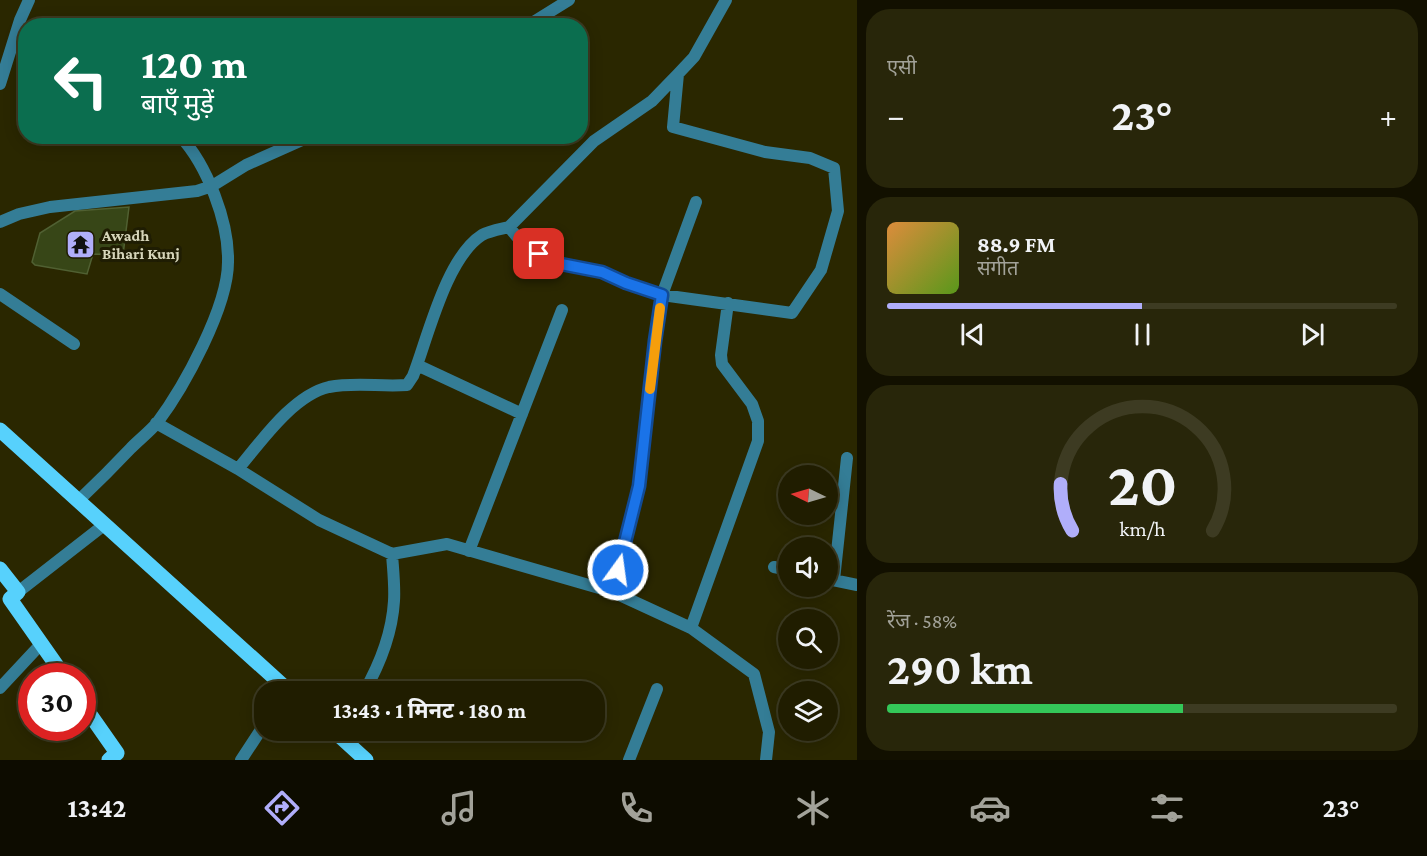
<!DOCTYPE html>
<html lang="hi">
<head>
<meta charset="utf-8">
<style>
  :root { --surface:#201d00; --page:#28260a; --text:#f1f3f6; --muted:#a2a299; --line:#3d3b22; --accent:#b0aefa }
  body { margin:0; font-family:"Crimson Pro","Noto Sans Devanagari",serif; background:var(--page); color:var(--text); height:100vh; display:flex; flex-direction:column; font-size:22px; white-space:nowrap }
  * { box-sizing:border-box; margin:0 }
  p { font-size:20px; color:var(--muted) }
  .icon { flex:none; width:33px; height:33px; fill:none; stroke:currentColor; stroke-width:2; stroke-linecap:round; stroke-linejoin:round }
  .map { position:relative; flex:1; overflow:hidden }
  .sheet { display:flex; flex-direction:column; gap:9px; padding:9px; background:#121000; width:570px }
  .sheet>* { flex:none }
  .banner { position:absolute; left:18px; top:18px; width:570px; height:126px; border-radius:24px; box-shadow:0 3px 15px #0003,0 0 0 2px var(--line); background:#0b6e4f; color:#fff; overflow:hidden }
  .needle { width:39px; rotate:275deg }
  .tools { position:absolute; left:778px; top:465px; display:grid; gap:12px }
  .tools a { display:grid; place-items:center; width:60px; height:60px; border-radius:50%; background:var(--surface); box-shadow:0 3px 15px #0003,0 0 0 2px var(--line); font-size:30px }
  .speed { position:absolute; left:18px; top:663px; display:flex; gap:12px; font-size:30px; font-weight:700; text-align:center }
  .speed>* { display:grid; place-content:center; width:78px; height:78px; border-radius:50%; background:var(--surface); box-shadow:0 3px 15px #0003,0 0 0 2px var(--line); line-height:1 }
  .speed .limit { border:9px solid #d22; background:#fff; color:#111 }
  .pin { position:absolute; display:grid; place-items:center; width:51px; height:51px; color:#fff; margin:-26px; border-radius:12px; box-shadow:0 3px 9px #0006 }
  .me { position:absolute; width:66px; margin:-33px; rotate:14deg; stroke-linejoin:round; filter:drop-shadow(0 0 4px #0008) }
  .turn { display:flex; align-items:center; gap:21px; height:126px; padding:0 24px; font-size:27px }
  .turn .icon { width:78px; height:78px; stroke-width:2.5 }
  .turn b { display:block; font-size:42px; line-height:51px }
  .big { font-size:45px; font-weight:700; line-height:1.1 }
  .sheet .widget { flex:1; display:flex; flex-direction:column; justify-content:center; gap:9px; min-width:0; padding:0 21px; border-radius:24px; background:var(--page) }
  .sheet .dial { align-items:center; gap:0 }
  .dial svg { height:156px; overflow:visible; fill:none; stroke:var(--line); stroke-width:7; stroke-linecap:round; text-anchor:middle }
  .dial text { fill:var(--text); stroke:none }
  .song { display:flex; align-items:center; gap:18px }
  .cover { width:72px; height:72px; border-radius:9px; background:linear-gradient(135deg,hsl(30 70% 55%),hsl(90 70% 35%)) }
  .played { height:6px; border-radius:3px; background:linear-gradient(90deg,var(--accent) 50%,var(--line) 50%) }
  .keys { display:flex; justify-content:space-around; direction:ltr }
  .heat { display:flex; justify-content:space-between; align-items:center; font-size:33px; direction:ltr }
  .charge { height:9px; border-radius:4px; background:linear-gradient(90deg,#34c759 58%,var(--line) 0) }
  .trip { position:absolute; left:254px; top:681px; width:351px; height:60px; border-radius:24px; background:var(--surface); box-shadow:0 3px 15px #0003,0 0 0 2px var(--line); font-weight:700; line-height:60px; text-align:center }
  .dock { display:flex; height:96px; justify-content:space-around; align-items:center; background:#0d0c00; color:var(--muted) }
  .dock .icon { width:42px; height:42px }
  .dock .selected { color:var(--accent) }
  .dock b { font-size:27px; color:var(--text) }
  main { display:flex; flex:1; min-height:0 }
  .map>svg:first-child { display:block }
  .building { fill:#374617; stroke:#506032; stroke-width:1.5 }
  .lines { fill:none; stroke-linecap:round; stroke-linejoin:round }
  .minor { stroke:#347d96; stroke-width:12 }
  .tertiary { stroke:#347d96; stroke-width:12 }
  .primary { stroke:#57d1fc; stroke-width:15 }
  .route-casing { stroke:#114b97; stroke-width:15 }
  .route { stroke:#1a73e8; stroke-width:10 }
  .slow { stroke:#f59e0b; stroke-width:10 }
  .labels { text-anchor:middle; dominant-baseline:central; stroke-width:6; stroke-linejoin:round; paint-order:stroke }
  .poi-label { font-size:16px; font-weight:bold; fill:#d6d5ba; stroke:#1f1d03; text-anchor:start }
</style>
</head>
<body>
<main>
<div class="map">
<svg width="857" height="760" viewBox="0 0 857 760">
  <rect width="100%" height="100%" fill="#2a2700"/>
  <!-- building -->
  <path class="building" d="M129,207L123,255L93,254L87,274L35,265L32,262L40,233L75,211Z"/>
  <g class="lines">
    <!-- minor -->
    <path class="minor" d="M726,0L694,57L678,74L652,101L594,141L509,227L523,244L556,263L602,272L626,283L662,295L655,341L639,486L613,592L691,628L754,674L769,732L766,760
      M527,26L569,0
      M678,74L673,127L765,152L810,158L834,168L838,211L821,270L792,313L662,295L696,202
      M0,84L20,20L29,0
      M0,222L19,214L50,207L197,191L212,186L246,165L311,136
      M0,294L74,344
      M417,365L522,414
      M156,423L238,469L319,520L392,554L447,544L613,592
      M238,469C260,443 293,395 329,387C355,382 381,387 407,385L413,376C428,337 446,258 482,235C489,231 501,229 509,227
      M79,500C97,483 114,466 131,448C139,440 149,432 157,423C184,387 228,307 228,262C229,222 207,165 180,136
      M469,551L562,310
      M774,567L789,570
      M828,579L857,585
      M834,580L847,458
      M691,628L758,441V421L752,404L722,364L721,355L728,303
      M0,688L41,644
      M364,692C380,664 392,634 394,601C395,586 393,569 392,554
      M241,760L264,725
      M629,760L657,689"/>
    <!-- tertiary -->
    <path class="tertiary" d="M18,592L104,525"/>
    <!-- primary -->
    <path class="primary" d="M0,430L290,692
      M0,569L18,592L10,599L64,676
      M82,703L117,753L109,760
      M333,730L366,760"/>
  </g>
  <g class="lines">
    <defs>
      <path id="route" d="M539,254L556,263L602,272L626,283L662,295L655,341L639,486L618,570"/>
    </defs>
    <!-- route casing -->
    <use href="#route" class="route-casing"/>
    <!-- route -->
    <use href="#route" class="route"/>
    <!-- slow -->
    <path class="slow" d="M650,389L660,308"/>
  </g>
  <!-- icons -->
  <defs>
    <symbol id="temple-square" viewBox="-11 -11 22 22"><rect x="-9" y="-9" width="18" height="18" rx="4" fill="#b0aefa" stroke="#1f1d03"/><path d="M0-6L5-2H3V0L6.5 2.5H4V6H1.5V3h-3V6H-4V2.5H-6.5L-3 0V-2H-5Z" fill="#111"/></symbol>
  </defs>
  <g fill-rule="evenodd">
    <use href="#temple-square" x="64" y="228" width="33" height="33"/>
  </g>
  <g class="labels">
    <!-- poi labels -->
    <g class="poi-label">
      <text x="102" y="235">Awadh<tspan x="102" dy="18">Bihari Kunj</tspan></text>
    </g>
  </g>
</svg>
<div class="tools">
<a><svg class="needle" viewBox="-14 -14 28 28"><path d="M0-13l5 13h-10z" fill="#e53935"/><path d="M0 13l5-13h-10z" fill="#a2a299"/></svg></a>
<a><svg class="icon" aria-label="sound" viewBox="0 0 24 24"><path d="M4 9h4l5-4v14l-5-4H4zM17 9q2 3 0 6"/></svg></a>
<a><svg class="icon" aria-label="search" viewBox="0 0 24 24"><circle cx="10" cy="10" r="6"/><path d="M15 15l6 6"/></svg></a>
<a><svg class="icon" aria-label="layers" viewBox="0 0 24 24"><path d="M12 4l9 5-9 5-9-5zM3 14l9 5 9-5"/></svg></a>
</div>
<div class="speed"><div class="limit">30</div></div>
<div class="pin" style="left:539px;top:254px;background:#d93025"><svg class="icon" aria-label="arrive" viewBox="0 0 24 24"><path d="M6 21V4h12l-3 4 3 4H6"/></svg></div>
<svg class="me" style="left:618px;top:570px" viewBox="-20 -20 40 40"><circle r="17" fill="#1a73e8" stroke="#fff" stroke-width="3"/><path d="M0-11L8 9 0 5-8 9z" fill="#fff"/></svg>
<div class="trip">13:43 · 1 मिनट · 180 m</div>
<div class="banner">
<div class="turn"><svg class="icon" aria-label="left" viewBox="0 0 24 24"><path d="M17 20v-9H6M10 6l-5 5 5 5"/></svg><div><b>120 m</b>बाएँ मुड़ें</div></div>
</div>
</div>
<section class="sheet">
<div class="widget"><p>एसी</p>
<div class="heat"><a>−</a><b class="big">23°</b><a>+</a></div>
</div>
<div class="widget">
<div class="song"><i class="cover"></i><div><b>88.9 FM</b><p>संगीत</p></div></div>
<div class="played"></div>
<div class="keys"><svg class="icon" aria-label="previous" viewBox="0 0 24 24"><path d="M18 5L8 12l10 7zM5 5v14"/></svg><svg class="icon" aria-label="pause" viewBox="0 0 24 24"><path d="M8 5v14M16 5v14"/></svg><svg class="icon" aria-label="next" viewBox="0 0 24 24"><path d="M6 5l10 7-10 7zM19 5v14"/></svg></div>
</div>
<div class="widget dial"><svg viewBox="0 0 100 80">
<path d="M14 69A42 42 0 1 1 86 69"/>
<path d="M14 69A42 42 0 0 1 8 45" stroke="#b0aefa"/>
<text x="50" y="56" font-size="32" font-weight="700">20</text>
<text x="50" y="72" font-size="11">km/h</text>
</svg></div>
<div class="widget"><p>रेंज · 58%</p><b class="big">290 km</b><div class="charge"></div></div>
</section>
</main>
<nav class="dock">
<b>13:42</b>
<svg class="icon selected" aria-label="directions" viewBox="0 0 24 24"><path d="M12 3l9 9-9 9-9-9zM9 14v-3h6M13 9l2 2-2 2"/></svg>
<svg class="icon" aria-label="music" viewBox="0 0 24 24"><path d="M9 18V5l10-2v13"/><circle cx="6" cy="18" r="3"/><circle cx="16" cy="16" r="3"/></svg>
<svg class="icon" aria-label="phone" viewBox="0 0 24 24"><path d="M5 4h4l2 5-3 2q2 4 5 5l2-3 5 2v4C11 20 4 13 5 4z"/></svg>
<svg class="icon" aria-label="climate" viewBox="0 0 24 24"><path d="M12 3v18M4 7l16 10M4 17L20 7"/></svg>
<svg class="icon" aria-label="car" viewBox="0 0 24 24"><path d="M5 17H2v-5l4-1 3-4h7l3 4 3 1v5h-3M9 17h6M6 11h13"/><circle cx="7" cy="17" r="2"/><circle cx="17" cy="17" r="2"/></svg>
<svg class="icon" aria-label="filters" viewBox="0 0 24 24"><path d="M4 7h16M4 17h16"/><circle cx="9" cy="7" r="2"/><circle cx="15" cy="17" r="2"/></svg>
<b>23°</b>
</nav>
</body>
</html>
